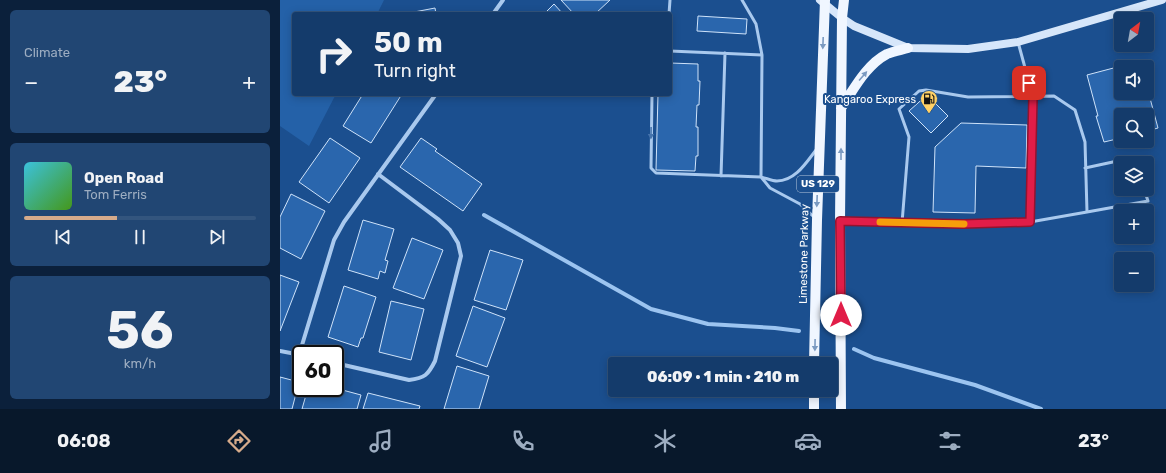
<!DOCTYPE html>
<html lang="en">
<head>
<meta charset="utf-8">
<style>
  :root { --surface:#143b6b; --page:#214673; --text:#f1f3f6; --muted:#9dadc1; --line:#33557e; --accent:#d6ab8b }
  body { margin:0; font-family:Rubik,sans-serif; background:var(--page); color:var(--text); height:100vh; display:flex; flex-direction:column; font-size:15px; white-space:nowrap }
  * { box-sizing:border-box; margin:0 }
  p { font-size:13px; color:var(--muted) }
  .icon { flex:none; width:22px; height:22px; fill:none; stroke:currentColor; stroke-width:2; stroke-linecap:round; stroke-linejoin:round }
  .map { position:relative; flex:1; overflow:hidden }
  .side { display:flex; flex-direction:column; gap:10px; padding:10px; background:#0b203b; width:280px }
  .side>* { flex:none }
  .hud { position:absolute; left:12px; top:12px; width:380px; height:84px; border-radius:4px; box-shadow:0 2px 10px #0003,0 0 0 1px var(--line); background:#143b6b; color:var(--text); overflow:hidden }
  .needle { width:26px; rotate:31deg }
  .controls { position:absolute; left:834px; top:12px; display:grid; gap:8px }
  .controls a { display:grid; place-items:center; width:40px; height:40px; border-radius:4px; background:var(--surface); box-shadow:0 2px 10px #0003,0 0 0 1px var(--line); font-size:20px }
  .speed { position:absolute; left:12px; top:345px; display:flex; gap:8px; font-size:20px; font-weight:700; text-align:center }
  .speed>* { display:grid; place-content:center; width:52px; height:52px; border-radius:50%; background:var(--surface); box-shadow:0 2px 10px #0003,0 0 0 1px var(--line); line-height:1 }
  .speed .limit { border:2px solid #111; border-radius:6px; background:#fff; color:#111 }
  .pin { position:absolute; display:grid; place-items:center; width:34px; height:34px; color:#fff; margin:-17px; border-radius:8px; box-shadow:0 2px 6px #0006 }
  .me { position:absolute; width:44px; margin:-22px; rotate:0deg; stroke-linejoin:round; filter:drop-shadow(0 0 3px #0008) }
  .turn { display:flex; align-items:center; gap:14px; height:84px; padding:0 16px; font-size:18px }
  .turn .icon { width:52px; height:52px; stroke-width:2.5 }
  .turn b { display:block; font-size:28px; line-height:34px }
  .big { font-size:30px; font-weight:800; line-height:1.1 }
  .side .widget { flex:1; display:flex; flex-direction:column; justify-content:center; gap:6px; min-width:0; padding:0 14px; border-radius:6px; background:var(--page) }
  .side .dial { align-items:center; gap:0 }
  .dial b { font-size:52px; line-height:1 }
  .song { display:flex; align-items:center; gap:12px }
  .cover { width:48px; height:48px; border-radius:6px; background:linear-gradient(135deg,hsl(190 70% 55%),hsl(100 70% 35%)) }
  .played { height:4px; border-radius:2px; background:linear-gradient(90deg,var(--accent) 40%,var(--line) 40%) }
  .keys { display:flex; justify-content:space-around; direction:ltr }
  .heat { display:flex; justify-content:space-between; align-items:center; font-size:22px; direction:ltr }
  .trip { position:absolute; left:328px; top:357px; width:230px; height:40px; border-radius:4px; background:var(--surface); box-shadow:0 2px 10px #0003,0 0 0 1px var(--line); font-weight:800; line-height:40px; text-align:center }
  .menu { display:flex; height:64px; justify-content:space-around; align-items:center; background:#08182b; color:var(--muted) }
  .menu .icon { width:28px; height:28px }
  .menu .selected { color:var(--accent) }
  .menu b { font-size:18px; color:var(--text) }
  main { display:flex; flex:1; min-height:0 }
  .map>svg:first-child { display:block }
  .green { fill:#2461a8 }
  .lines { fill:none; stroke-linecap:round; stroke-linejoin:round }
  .stream { stroke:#9cc4f0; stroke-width:4 }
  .building { fill:#2a66ad; stroke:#cfe3fa }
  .service { stroke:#a9c9ee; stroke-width:3 }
  .minor { stroke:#a9c9ee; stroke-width:4 }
  .secondary { stroke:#d6e6fa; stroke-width:8 }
  .primary { stroke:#f0f6ff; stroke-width:10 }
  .oneway { fill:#7b9ac1 }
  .oneway2 { fill:#4674ac }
  .route-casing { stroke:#92132f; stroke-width:10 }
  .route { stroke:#e11d48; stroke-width:7 }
  .slow { stroke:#f59e0b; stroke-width:7 }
  .labels { text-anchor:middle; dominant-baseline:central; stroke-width:4; stroke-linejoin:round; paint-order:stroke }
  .shield { fill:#1b4f8f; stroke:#bbcadd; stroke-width:1 }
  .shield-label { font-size:10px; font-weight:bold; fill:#fff }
  .poi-label { font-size:11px; fill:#fff; stroke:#1b4f8f; text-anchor:end }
  .street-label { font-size:11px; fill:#fff; stroke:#1b4f8f }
</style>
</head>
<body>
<main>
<section class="side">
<div class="widget"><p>Climate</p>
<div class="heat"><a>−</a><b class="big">23°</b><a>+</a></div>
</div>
<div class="widget">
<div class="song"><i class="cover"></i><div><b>Open Road</b><p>Tom Ferris</p></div></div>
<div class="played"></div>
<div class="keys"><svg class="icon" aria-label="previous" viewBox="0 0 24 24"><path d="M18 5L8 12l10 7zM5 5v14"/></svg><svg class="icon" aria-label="pause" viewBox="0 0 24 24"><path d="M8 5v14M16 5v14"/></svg><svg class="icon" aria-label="next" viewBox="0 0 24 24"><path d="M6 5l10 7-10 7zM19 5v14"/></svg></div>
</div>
<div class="widget dial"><b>56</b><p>km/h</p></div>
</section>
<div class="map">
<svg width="886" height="409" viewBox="0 0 886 409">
  <rect width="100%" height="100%" fill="#1b4f8f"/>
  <!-- green -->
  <path class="green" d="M0,0H104L97,14H14V94H56L29,146L0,126Z"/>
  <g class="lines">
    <!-- stream -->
    <path class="stream" d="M204,215L371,309L428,324L495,328L519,331
      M574,349L594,358L695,385L761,409"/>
  </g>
  <!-- building -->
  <path class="building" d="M281,0H330L315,14H294Z
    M274,4L283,14H264Z
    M155,8L156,14H129V13Z
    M418,16L467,19L466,34L417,31Z
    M860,61L862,67H841V93H867V87L878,128L867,131V115H841V138L824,142L816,116H818L807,75Z
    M390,63L418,64V81H420L419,105H417L416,127H418V156H416L415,171L376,170L378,94H390Z
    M83,94H122L91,143L63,126Z
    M647,95L668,116L651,133L629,111Z
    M681,123L747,125L746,168L696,166L695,213L653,212L655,147Z
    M50,138L80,158L49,203L19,182Z
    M141,138L157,149L155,151L202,184L183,211L120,167Z
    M11,194L45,211L21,259L0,248V217Z
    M83,220L114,229L105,260L108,261L105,273L100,271L98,279L68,270Z
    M132,238L163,250L144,299L113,288Z
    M210,250L243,260L226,310L194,300Z
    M0,275L19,282L0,331Z
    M64,286L96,297L83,338H81L78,347L48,337Z
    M111,301L144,309L131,360L99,352Z
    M193,306L225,318L207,367L176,356Z
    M177,366L209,376L199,409H164Z
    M0,377L19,382L12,409H0Z
    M28,388H55L81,395L77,409H22Z
    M88,393L140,406L139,409H83Z"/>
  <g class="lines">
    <!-- service -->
    <path class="service" d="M462,0L476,24L482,55
      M389,14L390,0
      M738,42L753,97L750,222
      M390,51L482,55L481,177L490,188L520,204L534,217
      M372,94L371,168L376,173L481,177C486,178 492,181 497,181C515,181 526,163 536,150
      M805,168L856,157L857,163
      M441,176L445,53
      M807,212L868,201L864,189
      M562,221L683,224L750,222L807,212L805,142L795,110L774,96L688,97L646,90L639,91L619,109L629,137L622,223"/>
    <!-- minor -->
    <path class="minor" d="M213,14L223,0
      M0,351L21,355
      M19,355L54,240L64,222L156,94
      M55,363L129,380C145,378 148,375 155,361L181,256L178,243L170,230L158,219L98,174"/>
    <!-- secondary -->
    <path class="secondary" d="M540,0L562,18L574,26L628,48L688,49L738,42L882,0"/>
    <!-- primary -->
    <path class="primary" d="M561,108C574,89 586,65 607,54C614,51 621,50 628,48
      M534,364L537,220L545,0
      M534,409V390
      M561,409L560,221L562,18L564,0"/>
  </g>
  <!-- one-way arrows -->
  <defs><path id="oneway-solid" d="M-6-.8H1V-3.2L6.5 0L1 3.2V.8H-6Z"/></defs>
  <g class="oneway">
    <use href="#oneway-solid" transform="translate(543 43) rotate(92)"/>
    <use href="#oneway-solid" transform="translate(583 76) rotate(-49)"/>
    <use href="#oneway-solid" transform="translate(561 154) rotate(-90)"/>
    <use href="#oneway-solid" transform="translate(537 201) rotate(92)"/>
    <use href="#oneway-solid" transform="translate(535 345) rotate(91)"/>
  </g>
  <use class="oneway2" href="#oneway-solid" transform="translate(371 133) rotate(91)"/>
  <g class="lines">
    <defs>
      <path id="route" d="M561,315L560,221L683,224L750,222L753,97L749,83"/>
    </defs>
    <!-- route casing -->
    <use href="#route" class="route-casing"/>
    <!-- route -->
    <use href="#route" class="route"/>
    <!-- slow -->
    <path class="slow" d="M600,222L684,224"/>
  </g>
  <!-- icons -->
  <defs>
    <symbol id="fuel-pin" viewBox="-11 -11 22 30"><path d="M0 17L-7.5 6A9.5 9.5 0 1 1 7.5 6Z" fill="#ffd166" stroke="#1b4f8f"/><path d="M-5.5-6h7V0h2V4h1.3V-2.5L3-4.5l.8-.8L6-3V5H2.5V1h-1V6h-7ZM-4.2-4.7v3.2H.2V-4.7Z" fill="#111"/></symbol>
  </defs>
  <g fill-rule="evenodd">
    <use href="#fuel-pin" x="639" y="89" width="20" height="27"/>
  </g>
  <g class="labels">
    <!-- shield labels -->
    <rect class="shield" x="517" y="176" width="42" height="16" rx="3"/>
    <g class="shield-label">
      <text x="538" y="184">US 129</text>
    </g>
    <!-- poi labels -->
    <g class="poi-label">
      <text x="636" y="99">Kangaroo Express</text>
    </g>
    <!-- street labels -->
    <g class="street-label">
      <text transform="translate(524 254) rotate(-89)">Limestone Parkway</text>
    </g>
  </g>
</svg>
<div class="controls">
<a><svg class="needle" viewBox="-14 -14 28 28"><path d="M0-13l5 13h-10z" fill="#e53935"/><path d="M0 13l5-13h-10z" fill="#9dadc1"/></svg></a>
<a><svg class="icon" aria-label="sound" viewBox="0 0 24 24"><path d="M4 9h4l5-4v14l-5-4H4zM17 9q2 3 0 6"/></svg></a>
<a><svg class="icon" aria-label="search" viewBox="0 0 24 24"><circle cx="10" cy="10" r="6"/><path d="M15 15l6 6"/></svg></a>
<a><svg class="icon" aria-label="layers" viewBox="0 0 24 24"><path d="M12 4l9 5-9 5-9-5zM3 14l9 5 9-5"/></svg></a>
<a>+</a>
<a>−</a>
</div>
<div class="speed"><div class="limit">60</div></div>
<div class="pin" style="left:749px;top:83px;background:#d93025"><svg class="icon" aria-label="arrive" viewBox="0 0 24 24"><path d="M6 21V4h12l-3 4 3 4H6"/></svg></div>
<svg class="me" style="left:561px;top:315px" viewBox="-20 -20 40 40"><circle r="19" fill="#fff"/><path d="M0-13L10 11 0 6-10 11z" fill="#e11d48"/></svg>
<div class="trip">06:09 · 1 min · 210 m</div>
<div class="hud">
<div class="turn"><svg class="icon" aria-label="right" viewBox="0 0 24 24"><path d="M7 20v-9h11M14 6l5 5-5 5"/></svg><div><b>50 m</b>Turn right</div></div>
</div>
</div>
</main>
<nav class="menu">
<b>06:08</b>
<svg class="icon selected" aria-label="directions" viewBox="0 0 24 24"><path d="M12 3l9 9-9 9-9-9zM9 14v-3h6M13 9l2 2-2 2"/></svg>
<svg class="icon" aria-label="music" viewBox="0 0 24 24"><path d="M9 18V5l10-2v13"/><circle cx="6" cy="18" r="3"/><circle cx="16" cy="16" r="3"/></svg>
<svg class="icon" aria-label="phone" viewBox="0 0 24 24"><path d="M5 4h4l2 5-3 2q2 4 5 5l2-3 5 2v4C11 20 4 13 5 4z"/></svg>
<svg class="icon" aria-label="climate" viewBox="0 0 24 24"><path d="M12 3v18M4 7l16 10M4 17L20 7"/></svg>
<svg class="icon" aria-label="car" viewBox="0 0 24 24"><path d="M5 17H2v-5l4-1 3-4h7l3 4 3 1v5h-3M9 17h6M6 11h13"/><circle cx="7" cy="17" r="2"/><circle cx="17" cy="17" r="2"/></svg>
<svg class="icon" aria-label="filters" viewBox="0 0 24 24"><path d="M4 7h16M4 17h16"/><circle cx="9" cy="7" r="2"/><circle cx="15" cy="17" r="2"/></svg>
<b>23°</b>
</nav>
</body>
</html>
